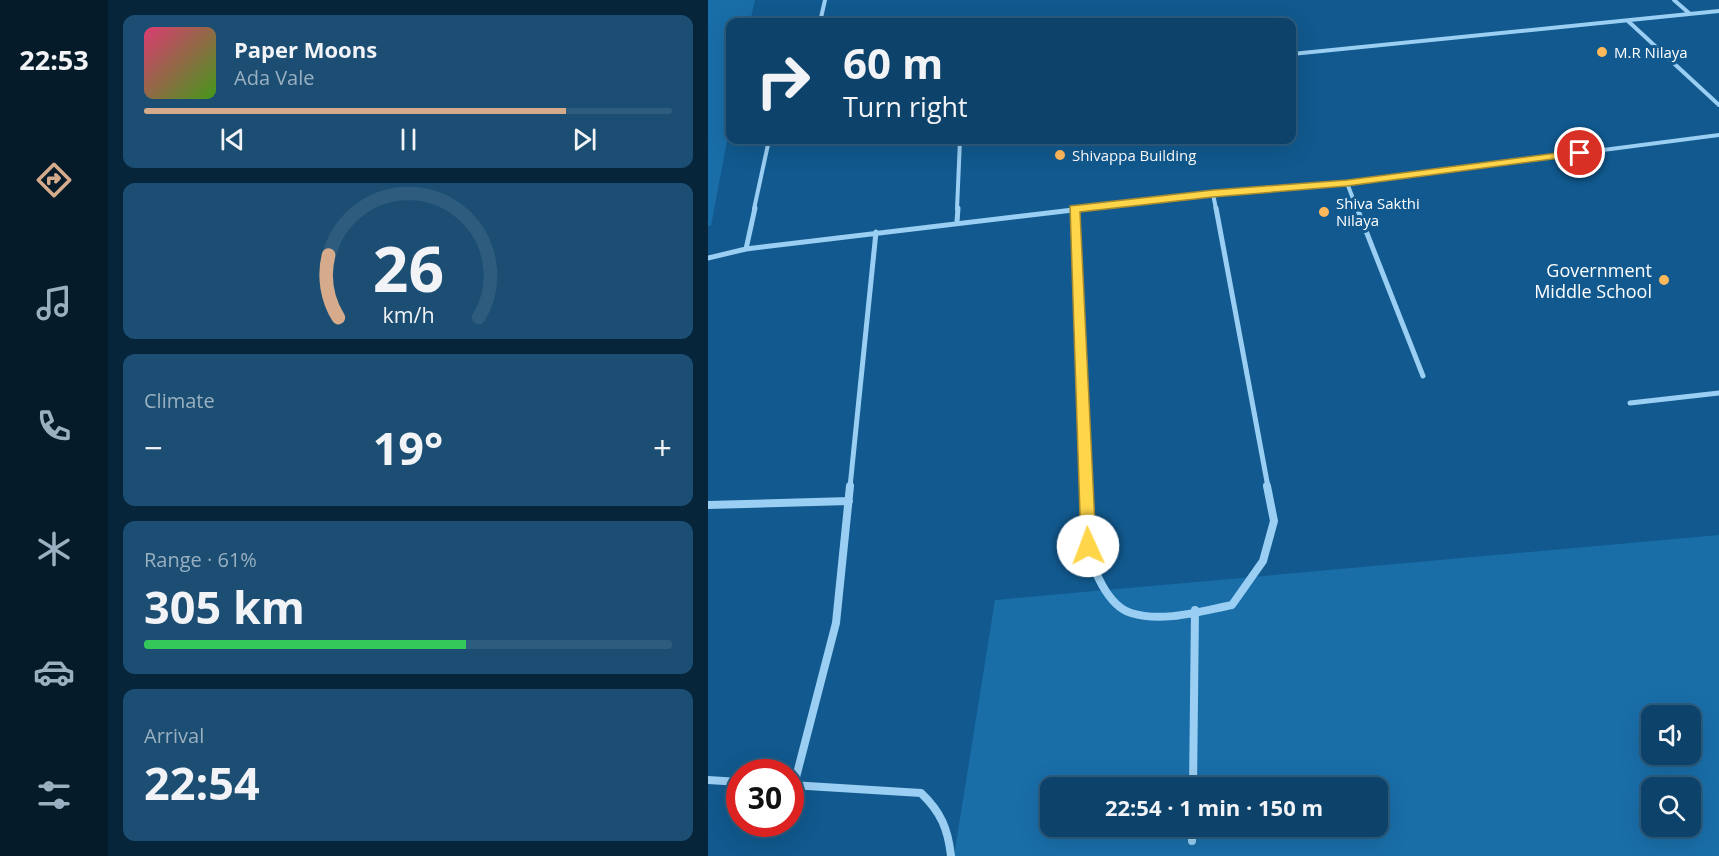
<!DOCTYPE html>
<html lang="en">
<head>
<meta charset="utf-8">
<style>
  :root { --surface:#0d436a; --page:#1b4e72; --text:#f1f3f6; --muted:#9ab0c1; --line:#2d5c7e; --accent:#d6ab8b }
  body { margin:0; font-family:"Open Sans",sans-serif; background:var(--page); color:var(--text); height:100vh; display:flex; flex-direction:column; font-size:22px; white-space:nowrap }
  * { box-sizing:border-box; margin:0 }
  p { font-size:20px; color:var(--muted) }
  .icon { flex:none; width:33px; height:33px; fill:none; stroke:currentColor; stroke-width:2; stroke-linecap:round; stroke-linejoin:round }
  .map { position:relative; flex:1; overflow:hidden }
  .panel { display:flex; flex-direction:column; gap:15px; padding:15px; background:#07253a; width:600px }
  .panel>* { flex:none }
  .top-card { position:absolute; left:18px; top:18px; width:570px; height:126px; border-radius:12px; box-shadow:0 6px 24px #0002,0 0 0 2px var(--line); background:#0d436a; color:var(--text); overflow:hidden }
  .buttons { position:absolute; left:933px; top:705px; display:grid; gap:12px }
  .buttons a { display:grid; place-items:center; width:60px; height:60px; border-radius:12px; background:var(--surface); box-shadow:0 6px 24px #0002,0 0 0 2px var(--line); font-size:30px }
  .speed { position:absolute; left:18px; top:759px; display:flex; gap:12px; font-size:30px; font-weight:700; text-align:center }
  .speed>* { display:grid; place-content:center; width:78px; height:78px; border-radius:50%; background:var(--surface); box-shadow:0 6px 24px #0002,0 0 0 2px var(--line); line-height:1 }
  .speed .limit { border:9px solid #d22; background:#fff; color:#111 }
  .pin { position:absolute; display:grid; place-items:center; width:51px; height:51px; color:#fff; margin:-26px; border:3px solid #fff; border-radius:50%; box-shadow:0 2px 6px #0007 }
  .me { position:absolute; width:66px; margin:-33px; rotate:358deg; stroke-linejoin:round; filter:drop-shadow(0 0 4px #0008) }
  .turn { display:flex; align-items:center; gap:21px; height:126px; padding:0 18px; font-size:27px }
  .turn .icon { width:78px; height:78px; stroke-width:2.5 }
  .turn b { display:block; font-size:42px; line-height:51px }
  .big { font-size:45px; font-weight:700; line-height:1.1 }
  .panel .card { flex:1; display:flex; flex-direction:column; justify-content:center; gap:9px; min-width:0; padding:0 21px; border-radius:12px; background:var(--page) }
  .panel .dial { align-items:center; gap:0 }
  .dial svg { height:156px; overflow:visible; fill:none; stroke:var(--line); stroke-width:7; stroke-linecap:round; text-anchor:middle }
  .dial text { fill:var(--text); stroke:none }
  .song { display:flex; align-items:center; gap:18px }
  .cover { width:72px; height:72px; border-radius:9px; background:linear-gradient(135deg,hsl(340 70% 55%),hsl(100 70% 35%)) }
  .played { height:6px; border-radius:3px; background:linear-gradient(90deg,var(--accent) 80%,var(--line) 80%) }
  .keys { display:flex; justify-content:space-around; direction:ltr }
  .heat { display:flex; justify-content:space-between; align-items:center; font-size:33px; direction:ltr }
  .charge { height:9px; border-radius:4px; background:linear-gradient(90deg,#34c759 61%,var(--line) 0) }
  .trip { position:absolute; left:332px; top:777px; width:348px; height:60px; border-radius:12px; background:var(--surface); box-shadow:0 6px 24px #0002,0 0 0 2px var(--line); font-weight:700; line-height:60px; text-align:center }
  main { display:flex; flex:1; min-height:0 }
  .dock { display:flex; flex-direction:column; width:108px; justify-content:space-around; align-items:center; background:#051b2a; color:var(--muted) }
  .dock .icon { width:42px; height:42px }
  .dock .on { color:var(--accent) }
  .dock b { font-size:27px; color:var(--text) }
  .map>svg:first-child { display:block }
  .green { fill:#196ea8; fill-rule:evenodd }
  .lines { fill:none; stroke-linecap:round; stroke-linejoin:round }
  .minor-far2 { stroke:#9acef2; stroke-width:4 }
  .minor-far1 { stroke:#9acef2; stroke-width:5 }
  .minor { stroke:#9acef2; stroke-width:8 }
  .route { fill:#ffd54a; stroke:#a68a30; stroke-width:1.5 }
  .poi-dot { fill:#ffb95b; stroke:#11598e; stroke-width:2 }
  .labels { text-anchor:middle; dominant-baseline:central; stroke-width:6; stroke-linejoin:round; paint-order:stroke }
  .far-poi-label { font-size:15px; fill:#fff; stroke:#11598e; text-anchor:start }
  .poi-label { font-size:18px; fill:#fff; stroke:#11598e; text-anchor:end }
</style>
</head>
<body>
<main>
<nav class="dock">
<b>22:53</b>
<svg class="icon on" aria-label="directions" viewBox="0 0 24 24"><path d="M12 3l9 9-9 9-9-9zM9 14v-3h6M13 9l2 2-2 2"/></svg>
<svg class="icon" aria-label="music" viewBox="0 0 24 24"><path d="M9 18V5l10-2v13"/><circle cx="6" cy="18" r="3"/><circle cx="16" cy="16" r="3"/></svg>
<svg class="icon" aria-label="phone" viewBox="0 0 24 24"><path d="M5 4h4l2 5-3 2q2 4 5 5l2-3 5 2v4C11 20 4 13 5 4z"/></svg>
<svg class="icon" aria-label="climate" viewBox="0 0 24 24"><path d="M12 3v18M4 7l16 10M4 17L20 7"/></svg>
<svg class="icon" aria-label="car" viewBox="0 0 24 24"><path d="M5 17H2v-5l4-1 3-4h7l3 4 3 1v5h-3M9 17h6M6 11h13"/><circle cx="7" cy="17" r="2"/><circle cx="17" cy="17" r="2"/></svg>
<svg class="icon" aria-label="filters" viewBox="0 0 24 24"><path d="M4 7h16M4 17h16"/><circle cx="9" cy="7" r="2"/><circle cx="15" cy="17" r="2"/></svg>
</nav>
<section class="panel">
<div class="card">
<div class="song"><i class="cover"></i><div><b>Paper Moons</b><p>Ada Vale</p></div></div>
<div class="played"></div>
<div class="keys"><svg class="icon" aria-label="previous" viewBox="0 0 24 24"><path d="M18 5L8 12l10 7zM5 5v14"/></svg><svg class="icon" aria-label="pause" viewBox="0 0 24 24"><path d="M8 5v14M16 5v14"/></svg><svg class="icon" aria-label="next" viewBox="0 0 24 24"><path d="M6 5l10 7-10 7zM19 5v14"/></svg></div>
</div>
<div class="card dial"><svg viewBox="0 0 100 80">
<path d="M14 69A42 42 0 1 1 86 69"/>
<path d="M14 69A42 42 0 0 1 9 37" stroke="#d6ab8b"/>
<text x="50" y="56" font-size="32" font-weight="700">26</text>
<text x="50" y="72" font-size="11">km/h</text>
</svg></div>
<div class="card"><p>Climate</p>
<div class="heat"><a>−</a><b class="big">19°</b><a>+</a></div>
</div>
<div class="card"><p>Range · 61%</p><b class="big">305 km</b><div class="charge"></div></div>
<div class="card"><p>Arrival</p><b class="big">22:54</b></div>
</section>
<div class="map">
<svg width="1011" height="856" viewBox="0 0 1011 856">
  <rect width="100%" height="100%" fill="#11598e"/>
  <!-- green -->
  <path class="green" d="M0,0H47L42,22H22V125L3,226H0Z
    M1011,535V856H246L287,600ZM944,716H982V754H944ZM342,788H669V826H342ZM944,788H982V826H944Z"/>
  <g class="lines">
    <!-- minor-far2 -->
    <path class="minor-far2" d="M966,0L982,14
      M920,21L1011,105
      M112,22L117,0
      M584,54L1011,11
      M639,183L649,209
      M505,194L508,209
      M46,209L61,140
      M249,209L252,140
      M369,209L505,194L639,183L1011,135"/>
    <!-- minor-far1 -->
    <path class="minor-far1" d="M508,208L560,487
      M649,208L715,376
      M366,209L378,487
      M249,222L250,208
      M38,249L47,208
      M0,258L38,249L382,208
      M922,403L1011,393
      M142,487L168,232"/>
    <!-- minor -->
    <path class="minor" d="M377,486C378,505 377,526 380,546C384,569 400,606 423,613C455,623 493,611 524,605L555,561L566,521L559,486
      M0,505L141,501
      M0,780L32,782
      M83,785L213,793C233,812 240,829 243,856
      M86,785L128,623L142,486
      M485,788L487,610
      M484,826V841"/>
  </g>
  <!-- route -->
  <path class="route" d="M872,150L877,153L875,155L639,186L505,197L372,212L388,546L386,551L380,553L375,551L373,546L362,206L505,190L639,180Z"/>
  <!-- markers -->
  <g class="poi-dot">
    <circle cx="894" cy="52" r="6"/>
    <circle cx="352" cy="155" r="6"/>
    <circle cx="616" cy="212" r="6"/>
    <circle cx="956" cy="280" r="6"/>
  </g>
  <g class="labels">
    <!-- far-poi labels -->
    <g class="far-poi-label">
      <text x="906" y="52">M.R Nilaya</text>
      <text x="364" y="155">Shivappa Building</text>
      <text x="628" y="203">Shiva Sakthi<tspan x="628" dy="17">Nilaya</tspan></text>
    </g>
    <!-- poi labels -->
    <g class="poi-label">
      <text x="944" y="270">Government<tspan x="944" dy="21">Middle School</tspan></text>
    </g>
  </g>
</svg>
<div class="buttons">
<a><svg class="icon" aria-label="sound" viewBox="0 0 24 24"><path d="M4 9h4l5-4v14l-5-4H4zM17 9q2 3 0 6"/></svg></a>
<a><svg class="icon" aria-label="search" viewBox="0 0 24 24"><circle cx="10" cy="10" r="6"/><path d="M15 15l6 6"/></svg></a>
</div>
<div class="speed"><div class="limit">30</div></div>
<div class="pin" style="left:872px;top:153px;background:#d93025"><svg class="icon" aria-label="arrive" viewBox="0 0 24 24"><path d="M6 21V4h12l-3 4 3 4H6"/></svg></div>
<svg class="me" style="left:380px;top:546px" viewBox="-20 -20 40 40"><circle r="19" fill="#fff"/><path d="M0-13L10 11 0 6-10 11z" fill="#ffd54a"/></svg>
<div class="trip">22:54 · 1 min · 150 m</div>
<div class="top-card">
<div class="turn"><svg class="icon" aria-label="right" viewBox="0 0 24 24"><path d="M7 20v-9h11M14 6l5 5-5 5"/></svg><div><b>60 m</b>Turn right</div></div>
</div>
</div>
</main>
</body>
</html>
